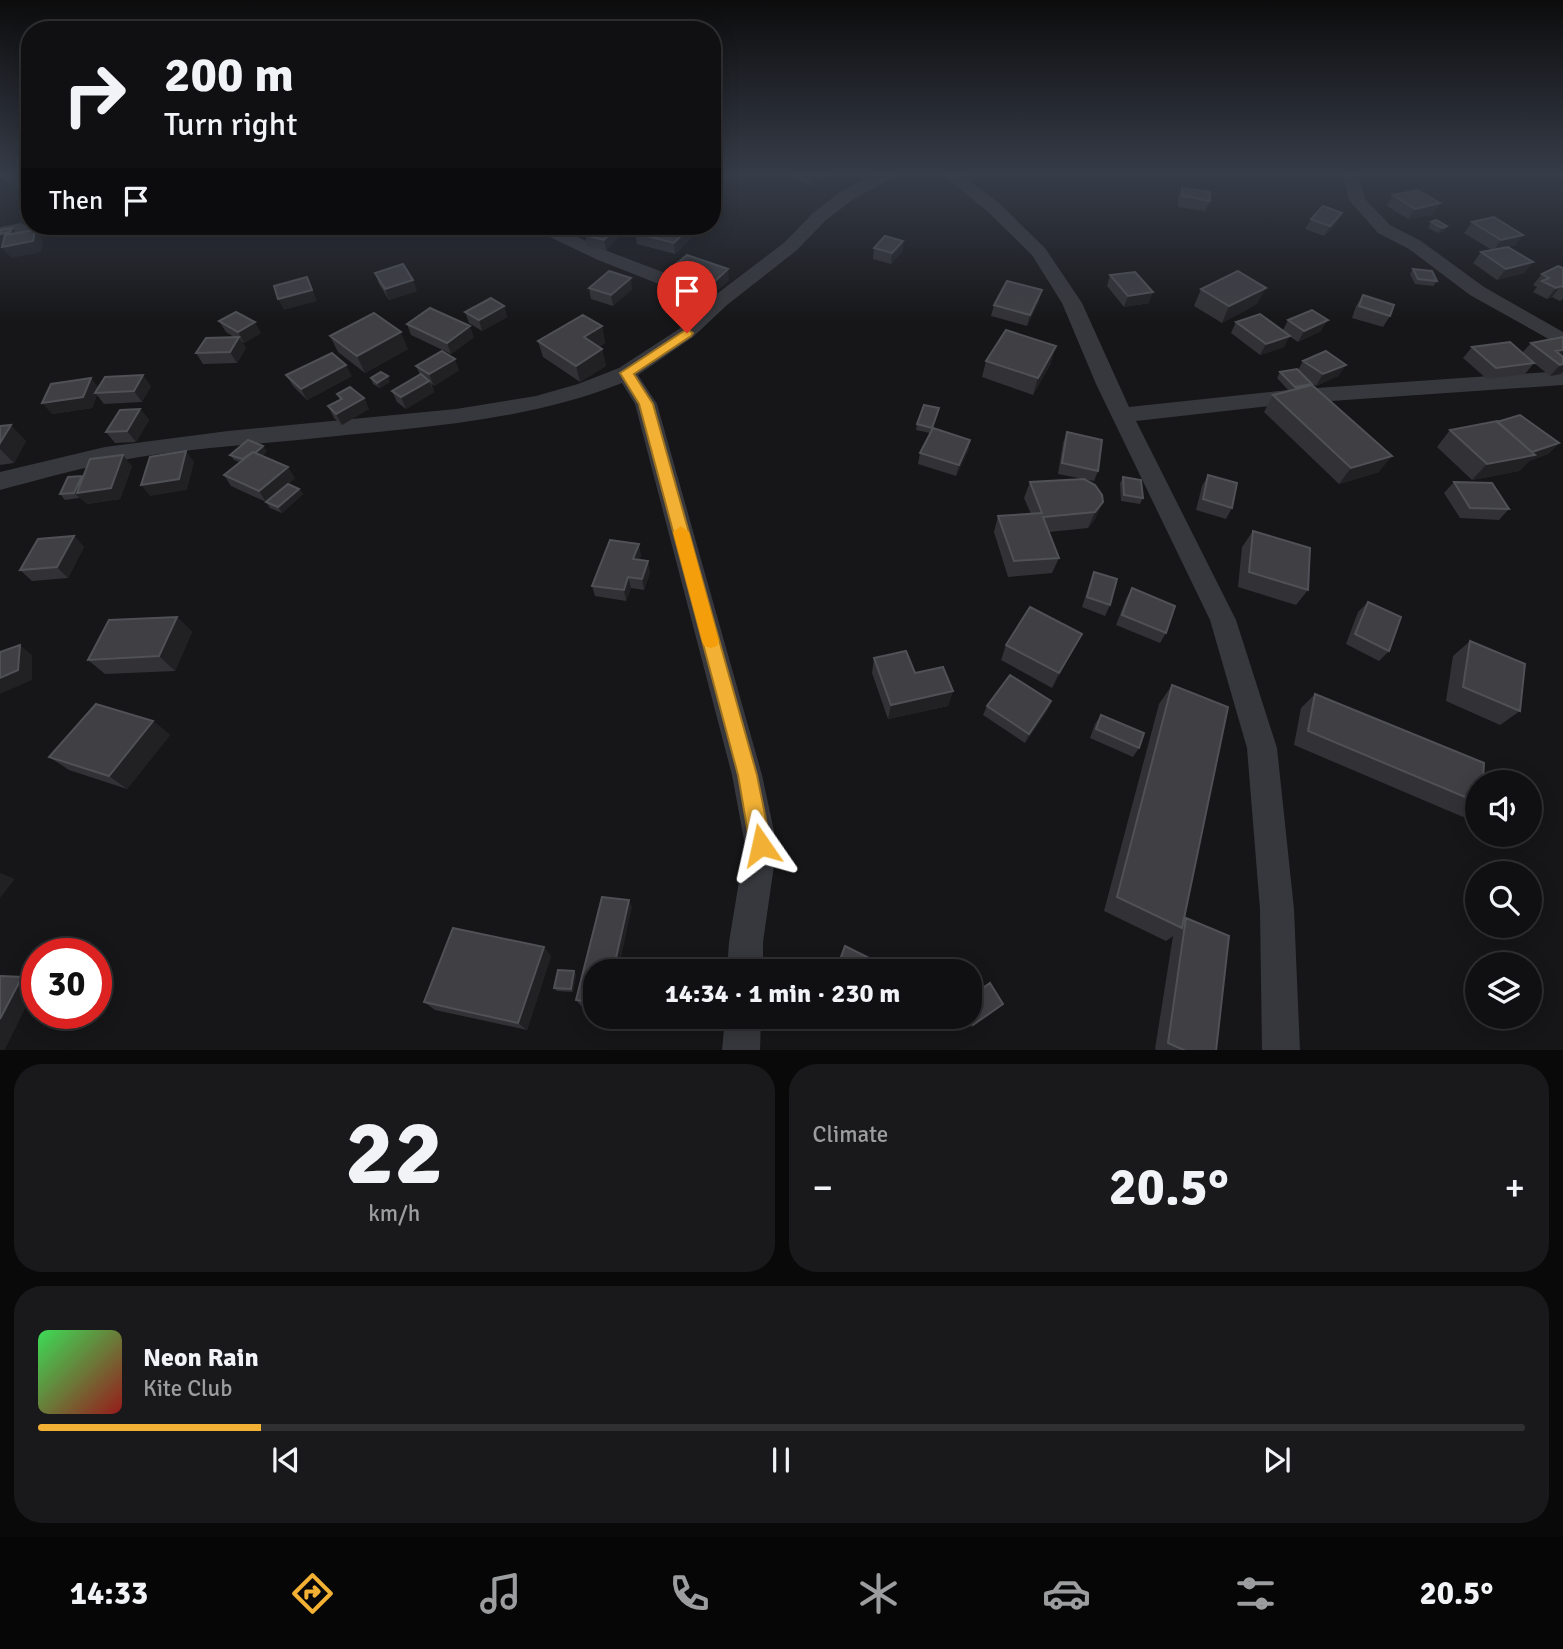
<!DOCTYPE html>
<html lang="en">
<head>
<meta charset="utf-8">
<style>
  :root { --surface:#101012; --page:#19191b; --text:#f1f3f6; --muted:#9c9d9f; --line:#303032; --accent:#f2b134 }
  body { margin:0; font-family:Signika,sans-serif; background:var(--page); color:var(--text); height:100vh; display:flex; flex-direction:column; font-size:26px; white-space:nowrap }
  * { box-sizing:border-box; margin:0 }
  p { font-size:23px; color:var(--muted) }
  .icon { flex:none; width:38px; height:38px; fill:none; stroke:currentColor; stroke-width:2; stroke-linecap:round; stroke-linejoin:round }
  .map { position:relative; height:1050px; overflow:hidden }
  .panel { display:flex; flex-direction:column; gap:14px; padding:14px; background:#09090a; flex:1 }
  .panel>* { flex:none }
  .hud { position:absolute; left:21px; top:21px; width:700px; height:214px; border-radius:28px; box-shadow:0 4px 18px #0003,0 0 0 2px var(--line); background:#101012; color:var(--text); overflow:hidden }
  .tools { position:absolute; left:1465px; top:770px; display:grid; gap:14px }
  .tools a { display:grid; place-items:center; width:77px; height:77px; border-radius:50%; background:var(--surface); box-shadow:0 4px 18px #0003,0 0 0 2px var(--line); font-size:35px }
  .speed { position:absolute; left:21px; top:938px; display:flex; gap:14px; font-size:35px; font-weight:700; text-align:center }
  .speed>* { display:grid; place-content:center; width:91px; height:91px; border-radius:50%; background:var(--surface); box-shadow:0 4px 18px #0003,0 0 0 2px var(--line); line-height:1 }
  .speed .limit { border:10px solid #d22; background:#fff; color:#111 }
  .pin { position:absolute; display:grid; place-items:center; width:60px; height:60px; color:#fff; margin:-72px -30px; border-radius:50% 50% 50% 0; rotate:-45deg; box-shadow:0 0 7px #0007 }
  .pin .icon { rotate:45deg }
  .me { position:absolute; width:77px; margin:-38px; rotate:349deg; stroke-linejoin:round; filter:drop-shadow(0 0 5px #0008) }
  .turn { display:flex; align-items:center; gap:24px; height:147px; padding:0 28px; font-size:32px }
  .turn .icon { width:91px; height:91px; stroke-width:2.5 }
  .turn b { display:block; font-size:49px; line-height:60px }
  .then { display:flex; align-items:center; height:66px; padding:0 28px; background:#0003; gap:14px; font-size:26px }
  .big { font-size:52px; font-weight:700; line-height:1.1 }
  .panel .card { flex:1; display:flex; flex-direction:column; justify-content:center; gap:10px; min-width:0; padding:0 24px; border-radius:28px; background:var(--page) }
  .panel .dial { align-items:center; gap:0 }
  .dial b { font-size:91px; line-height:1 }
  .song { display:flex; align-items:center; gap:21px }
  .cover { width:84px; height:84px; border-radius:10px; background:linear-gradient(135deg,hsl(130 70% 55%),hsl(0 70% 35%)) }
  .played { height:7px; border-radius:4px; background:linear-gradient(90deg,var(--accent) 15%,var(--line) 15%) }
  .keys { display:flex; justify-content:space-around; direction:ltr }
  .heat { display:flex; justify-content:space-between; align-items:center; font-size:38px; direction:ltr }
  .panel .tiles { flex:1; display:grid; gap:14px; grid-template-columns:1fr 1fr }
  .card:last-child { grid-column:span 2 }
  .trip { position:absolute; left:583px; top:959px; width:399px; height:70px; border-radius:28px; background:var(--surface); box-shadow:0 4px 18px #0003,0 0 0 2px var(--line); font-weight:700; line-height:70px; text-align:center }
  .menu { display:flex; height:112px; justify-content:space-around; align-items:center; background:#060607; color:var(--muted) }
  .menu .icon { width:49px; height:49px }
  .menu .active { color:var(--accent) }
  .menu b { font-size:32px; color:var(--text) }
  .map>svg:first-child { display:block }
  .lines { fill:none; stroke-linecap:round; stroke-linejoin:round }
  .minor { fill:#37383d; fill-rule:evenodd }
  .wall { fill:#323236 }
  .shaded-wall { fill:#212124 }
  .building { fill:#3f3f44; stroke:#4f5156; stroke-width:2 }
  .route { fill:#f2b134; stroke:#9d7322; stroke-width:2 }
  .slow { fill:#f59e0b }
</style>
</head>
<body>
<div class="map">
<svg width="1563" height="1051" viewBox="0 0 1563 1051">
  <rect width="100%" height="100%" fill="#161618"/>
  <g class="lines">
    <!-- minor -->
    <path class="minor" d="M875,175H897L852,200L825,221L797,250L727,305L693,337L638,375L657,404L762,775L777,845L763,942V971H727L729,942L745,845L732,775L635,404L622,383C519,424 407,428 298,440C234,446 167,450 103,464C69,471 34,481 0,490V472L105,447L228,431L456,409L536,396L578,384L619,368L679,329L707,303L598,260L535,230L533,226H554L610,252L718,293L785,242L813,213L840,192Z
      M943,175H962L999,203L1045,248L1082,303L1129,407L1288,390L1563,371V385L1288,404L1136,421L1236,620L1277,748L1294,909L1300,1051H1262L1260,909L1247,748L1210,620L1096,384L1062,303L1032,255L987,211Z
      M1343,175H1359L1365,199L1390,225L1421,241L1484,287L1563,332V347L1470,295L1409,249L1378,233L1349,200Z
      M21,223L30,228L27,232L0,237V227Z
      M725,1017H761L760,1051H722Z"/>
  </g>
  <!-- wall -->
  <path class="wall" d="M788,175H831L811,186Z
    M1182,188L1210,201L1205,211L1178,207V198Z
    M1393,195L1433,214L1408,219L1387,206Z
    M1311,219L1336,224L1324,236L1305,229Z
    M1431,222L1447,226L1444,231L1438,233L1428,228Z
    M1472,222L1523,235L1515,245L1508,247L1533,262L1524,273L1497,280L1473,263L1481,252L1492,250L1464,233Z
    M594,226H629L606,250L587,246L585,235Z
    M635,233L691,238L675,254L637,244Z
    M903,241L902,252L891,264L873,259L874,248Z
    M671,268L729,280L713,294L672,279Z
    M1563,268V299L1560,301L1552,297L1547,299L1533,292L1537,287L1533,285L1542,274Z
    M1413,269L1437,281L1433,286L1415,284L1410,274Z
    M375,273L417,291L389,300L379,284Z
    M1110,275L1149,303L1124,307L1107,286Z
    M589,288L632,289L613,306L591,299Z
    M1201,289L1257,304L1222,323L1194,306Z
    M1363,295L1390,316L1383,327L1352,318L1356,306Z
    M1039,301L1027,326L991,316L994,305Z
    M504,306L507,317L482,331L469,323L465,312Z
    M1288,320L1321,331L1298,342L1289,336L1284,347L1260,355L1231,333L1236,322L1283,330Z
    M219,321L261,333L244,343L242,342L246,348L237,363L203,364L196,353L234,337L226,332Z
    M407,324L474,337L451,354L411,335Z
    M602,326L605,343L599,347L602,349L606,366L580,382L543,357L538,341Z
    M330,336L408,349L365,373L338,352Z
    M1563,337L1561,374L1550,376L1534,363L1525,374L1487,379L1463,358L1472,347L1522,353L1531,343Z
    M986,361L1051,363L1033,395L982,377Z
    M1303,361L1346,365L1338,376L1316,386L1307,379L1379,472L1339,484L1264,412L1273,395L1289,391L1277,378L1280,372L1298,370Z
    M416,366L459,370L434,386L431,383L434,392L406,409L397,402L392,391L420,375Z
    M286,375L352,376L307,400L293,386Z
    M371,378L390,382L380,388L373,384Z
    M151,386L142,402L104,404L97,395L92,408L52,414L99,388Z
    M337,394L364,398L369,409L342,425L334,418L328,406L340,400Z
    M140,409L149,420L136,442L115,443L106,432Z
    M938,414L933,428L970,440L968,451L956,476L918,464L920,453L930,433L916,430L917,424Z
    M0,426L26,441L14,463L0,465Z
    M1450,430L1559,443L1548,454L1529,461L1519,471L1472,480L1437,447Z
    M1067,432L1098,471L1094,481L1058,474L1063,443Z
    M267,451L262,456L295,478L288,484L299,489L303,494L282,513L270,508L266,502L231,486L224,475L240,462L234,460L230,455Z
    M132,466L120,499L87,504L80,497L79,498L65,500L60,494L83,477Z
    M1208,475L1232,508L1226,519L1196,510L1202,486Z
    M1123,477L1143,498L1140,504L1121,501L1120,483Z
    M1030,482L1095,485L1096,518L1088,528L1049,532L1059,558L1052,573L1008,577L994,532L998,516L1031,514L1024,498Z
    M1454,482L1509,509L1499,520L1460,518L1444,493Z
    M1253,531L1308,590L1296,605L1238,587L1242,547Z
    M74,536L84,547L68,578L32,581L20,570Z
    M641,555L639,560L650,572L644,590L631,588L626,601L595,596L592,586Z
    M1094,572L1110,605L1105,616L1082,607L1090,582Z
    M1132,588L1166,633L1160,643L1116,625L1126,599Z
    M1368,602L1389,651L1379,661L1346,644L1358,612Z
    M177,617L192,632L175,671L105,674L88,660Z
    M1082,634L1052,688L1001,660L1006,645Z
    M1470,641L1520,711L1500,725L1446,701L1453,656Z
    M874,658L915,673L953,691L948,706L888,719L872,673Z
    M1172,685L1184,920L1186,918L1216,1051H1158L1155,1049L1173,936L1166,941L1104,911L1159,704Z
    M1315,694L1477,782V808L1463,817L1294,745L1301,708Z
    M1051,701L1047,711L1025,743L983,715L987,706Z
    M1101,715L1139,748L1133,757L1090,738L1095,724Z
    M153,721L170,735L127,789L69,770L49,757Z
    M632,907L595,971V1008L581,1006L576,1000Z
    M551,956L527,1030L435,1010L424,1002Z
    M576,974L573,992L557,991L554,988Z
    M1003,1004L971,1027L964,1017H970Z
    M882,1017H904L900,1025Z"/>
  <!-- shaded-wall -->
  <path class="shaded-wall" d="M22,175H30V186L14,190L6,180Z
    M811,175H831L811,186Z
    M1440,203L1433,214L1408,219L1415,209Z
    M25,211L30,214V222L28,223L20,212Z
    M1342,213L1336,224L1324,236L1330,226Z
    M617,226H629L606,250L604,240Z
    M1447,226L1444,231L1438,233L1442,228Z
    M690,227L691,238L675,254L674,243Z
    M12,228L16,233L15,238L1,240L2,241L0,250V234Z
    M35,230L43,240L41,252L11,258L2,247Z
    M1523,235L1515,245L1493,251L1501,240Z
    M903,241L902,252L891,264L892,253Z
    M1533,262L1524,273L1497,280L1506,269Z
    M728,269L729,280L713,294V283Z
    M307,277L317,301L284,310L278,299Z
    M631,278L632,289L613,306L611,295Z
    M413,280L417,291L389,300L385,289Z
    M1561,286L1552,297L1547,299L1556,288Z
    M1266,288L1257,304L1222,323L1229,306Z
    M1042,290L1039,301L1027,326L1030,315Z
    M1153,292L1149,303L1124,307L1128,296Z
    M504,306L507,317L482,331L479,320Z
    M1328,320L1321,331L1298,342L1304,331Z
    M255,322L261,333L244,343L238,332Z
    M470,326L474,337L451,354L447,343Z
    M602,326L605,343L587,354L584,337Z
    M401,332L408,349L365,373L357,356Z
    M1290,336L1284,347L1260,355L1266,344Z
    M239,337L246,348L237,363L230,352Z
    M1056,346L1051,363L1033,395L1038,378Z
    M602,349L606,366L580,382L576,366Z
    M1563,350V359L1556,351Z
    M455,359L459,370L434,386L429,374Z
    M1563,364V372L1561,374L1550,376L1560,365Z
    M346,365L352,376L307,400L301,389Z
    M1346,365L1338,376L1316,386L1323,374Z
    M143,375L151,386L142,402L134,391Z
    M388,376L390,382L380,388L377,383Z
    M91,378L100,389L95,393L97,395L92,408L52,414L42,403Z
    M429,381L434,392L406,409L401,397Z
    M364,398L369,409L342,425L336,414Z
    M140,409L149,420L136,442L127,431Z
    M11,425L26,441L14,463L0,449V443Z
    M970,440L968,451L956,476L959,465Z
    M1559,443L1548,454L1529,461L1519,471L1472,480L1487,464Z
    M263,446L267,451L253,463L249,458Z
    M186,451L194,462L187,490L150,496L141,485Z
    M123,455L132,466L120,499L87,504L74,493L82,476L87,481Z
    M1392,456L1379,472L1339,484L1351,468Z
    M288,467L295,478L266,502L259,491Z
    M299,489L303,494L282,513L278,507Z
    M1103,502L1096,518L1088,528L1095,512Z
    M74,536L84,547L68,578L57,567Z
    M639,544L641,555L636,570L633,559Z
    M648,561L650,572L644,590L642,579Z
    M628,577L631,588L626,601L624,590Z
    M177,617L192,632L175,671L159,656Z
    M1082,634L1074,649L1052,688L1059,673Z
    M20,645L32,655V680L0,694V678Z
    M953,691L948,706L888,719L891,705Z
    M1051,701L1047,711L1025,743L1029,734Z
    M153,721L170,735L127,789L109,776Z
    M0,873L15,879L0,898Z
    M629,900L632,907L618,971H613Z
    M544,947L551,956L527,1030L518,1023Z
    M574,971L576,974L573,992L571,989Z
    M22,977L37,982V985L4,1051H0V1019Z"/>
  <!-- building -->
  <path class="building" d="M5,175H22L6,180Z
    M1182,188L1210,192V201L1182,196Z
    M1418,190L1440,203L1415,209L1393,195Z
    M30,194V214L24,215L25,211L20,212L21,203L26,202L27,195Z
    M1323,206L1342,213L1330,226L1311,219Z
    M1494,217L1523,235L1501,240L1472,222Z
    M1436,220L1447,226L1442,228L1431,222Z
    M594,226H617L604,240L585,235Z
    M643,226H685L690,227L674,243L635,233Z
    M12,228L10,232L0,234V230Z
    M35,230L33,241L2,247L5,235Z
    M885,236L903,241L892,253L874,248Z
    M1508,247L1533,262L1506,269L1481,252Z
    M687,255L728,269L713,283L671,268Z
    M403,264L413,280L385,289L375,273Z
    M1558,266L1563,268V287L1561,286L1556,288L1542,281L1549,278L1542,274Z
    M1413,269L1432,271L1437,281L1418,279Z
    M609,271L631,278L611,295L589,288Z
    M1238,271L1266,288L1229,306L1201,289Z
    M1135,272L1153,292L1128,296L1110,275Z
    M307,277L312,290L278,299L274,286Z
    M1007,281L1042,290L1030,315L994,305Z
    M1363,295L1394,305L1390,316L1359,306Z
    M491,298L504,306L479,320L465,312Z
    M430,308L470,326L447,343L407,324Z
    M1312,310L1328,320L1304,331L1288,320Z
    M236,312L255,322L238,332L219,321Z
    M374,313L401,332L357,356L330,336Z
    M1260,314L1290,336L1266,344L1236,322Z
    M583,315L602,326L584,337L602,349L576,366L538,341Z
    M1006,330L1056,346L1038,378L986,361Z
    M239,337L230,352L196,353L206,338Z
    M1563,337V350L1556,351L1563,357V364L1560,365L1531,343Z
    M1510,342L1534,363L1496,368L1472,347Z
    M442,351L455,359L429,374L416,366Z
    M1326,351L1346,365L1323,374L1303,361Z
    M332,353L346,365L301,389L286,375Z
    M1297,369L1312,384L1295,387L1280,372Z
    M381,372L388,376L377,383L371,378Z
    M421,374L429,381L401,397L392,391Z
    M143,375L134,391L95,393L105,377Z
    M91,378L83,397L42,403L51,384Z
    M1312,385L1392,456L1351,468L1273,395Z
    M350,387L364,398L336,414L328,406L342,399L337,394Z
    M924,405L939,408L932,428L917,424Z
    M140,409L127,431L106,432L120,410Z
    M1520,415L1559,443L1532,452L1497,422Z
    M1497,421L1535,455L1487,464L1450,430Z
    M11,425L0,443V426Z
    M933,428L970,440L959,465L920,453Z
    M1067,432L1102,440L1098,471L1062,463Z
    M248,440L263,446L255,453L253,452L242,459L230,455Z
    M186,451L179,479L141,485L150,457Z
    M253,452L288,467L259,491L224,475Z
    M123,455L111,488L77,493L90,459Z
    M1208,475L1237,483L1232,508L1203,499Z
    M82,476L74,493L60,494L68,477Z
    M1123,477L1141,480L1143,498L1124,495Z
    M1084,479L1095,485L1102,495L1103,502L1095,512L1043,517L1059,558L1014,561L998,516L1042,513L1030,482Z
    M1454,482L1492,483L1509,509L1470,508Z
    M288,484L299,489L278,507L266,502Z
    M1253,531L1310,548L1308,590L1249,572Z
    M74,536L57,567L20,570L38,539Z
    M610,540L639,544L633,559L648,561L642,579L628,577L624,590L592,586Z
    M1094,572L1117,579L1110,605L1087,597Z
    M1132,588L1175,606L1166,633L1122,615Z
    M1368,602L1401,617L1389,651L1355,634Z
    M1030,607L1082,634L1059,673L1006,645Z
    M177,617L159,656L88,660L109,620Z
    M1470,641L1525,664L1520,711L1463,687Z
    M20,645L18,670L0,678V652Z
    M906,651L915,673L943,667L953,691L891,705L874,658Z
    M1010,675L1051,701L1029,734L987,706Z
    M1172,685L1228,707L1182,928L1117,897Z
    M1315,694L1484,763L1483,782H1477V802L1308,731Z
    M96,704L153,721L109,776L49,757Z
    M1101,715L1144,733L1139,748L1096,729Z
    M602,897L629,900L613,971H595V1003L576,1000Z
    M1186,918L1229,936L1216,1051H1186L1168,1043Z
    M453,928L544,947L518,1023L424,1002Z
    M845,946L883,965L881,971H836Z
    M558,970L574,971L571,989L554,988Z
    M0,976L22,977L0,1019Z
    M990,983L1003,1004L973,1025L967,1017H970V997Z
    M895,1017H904L903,1021Z"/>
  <!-- sky -->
  <linearGradient id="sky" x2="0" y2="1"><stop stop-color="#0c0c0d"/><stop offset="0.54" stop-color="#363c48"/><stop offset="1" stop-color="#363c48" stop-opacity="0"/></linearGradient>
  <rect width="1563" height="323" fill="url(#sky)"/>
  <!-- route -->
  <path class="route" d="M687,329L693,333L691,336L634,374L653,404L757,775L771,845L768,852L761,855L753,852L750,845L738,775L639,404L620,373Z"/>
  <!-- slow -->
  <path class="slow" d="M681,526L689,532L719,641L717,646L711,648L704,646L702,641L673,532Z"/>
</svg>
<div class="tools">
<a><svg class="icon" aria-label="sound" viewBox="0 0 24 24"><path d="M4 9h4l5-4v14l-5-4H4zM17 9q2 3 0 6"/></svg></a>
<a><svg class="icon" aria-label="search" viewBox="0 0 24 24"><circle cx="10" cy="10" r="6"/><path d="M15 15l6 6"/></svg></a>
<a><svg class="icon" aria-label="layers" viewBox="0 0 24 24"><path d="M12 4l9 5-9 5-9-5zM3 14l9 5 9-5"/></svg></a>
</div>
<div class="speed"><div class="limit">30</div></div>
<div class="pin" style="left:687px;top:333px;background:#d93025"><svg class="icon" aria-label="arrive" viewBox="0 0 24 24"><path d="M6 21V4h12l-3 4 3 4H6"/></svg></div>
<svg class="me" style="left:761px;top:845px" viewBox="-20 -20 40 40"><path d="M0-17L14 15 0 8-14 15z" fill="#f2b134" stroke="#fff" stroke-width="4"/></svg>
<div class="trip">14:34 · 1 min · 230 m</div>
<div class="hud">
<div class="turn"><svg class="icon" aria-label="right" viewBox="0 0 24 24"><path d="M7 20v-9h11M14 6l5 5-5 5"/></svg><div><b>200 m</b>Turn right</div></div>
<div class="then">Then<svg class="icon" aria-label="arrive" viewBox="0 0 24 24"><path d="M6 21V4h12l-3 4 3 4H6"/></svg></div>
</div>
</div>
<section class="panel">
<div class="tiles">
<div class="card dial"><b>22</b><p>km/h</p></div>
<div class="card"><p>Climate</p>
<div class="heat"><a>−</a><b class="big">20.5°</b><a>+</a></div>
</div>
<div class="card">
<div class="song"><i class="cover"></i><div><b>Neon Rain</b><p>Kite Club</p></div></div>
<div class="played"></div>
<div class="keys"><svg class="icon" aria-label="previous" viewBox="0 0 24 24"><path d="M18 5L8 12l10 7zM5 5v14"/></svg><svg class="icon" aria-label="pause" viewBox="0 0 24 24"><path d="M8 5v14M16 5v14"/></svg><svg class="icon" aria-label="next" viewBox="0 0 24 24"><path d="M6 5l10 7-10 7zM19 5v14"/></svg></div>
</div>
</div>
</section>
<nav class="menu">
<b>14:33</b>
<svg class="icon active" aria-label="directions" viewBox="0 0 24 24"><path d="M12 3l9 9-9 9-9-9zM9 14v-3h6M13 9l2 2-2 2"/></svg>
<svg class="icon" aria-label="music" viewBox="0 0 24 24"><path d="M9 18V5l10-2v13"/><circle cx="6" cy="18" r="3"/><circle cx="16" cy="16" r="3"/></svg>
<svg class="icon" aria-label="phone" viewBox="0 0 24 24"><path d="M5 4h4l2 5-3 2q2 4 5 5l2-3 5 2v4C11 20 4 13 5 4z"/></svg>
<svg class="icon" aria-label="climate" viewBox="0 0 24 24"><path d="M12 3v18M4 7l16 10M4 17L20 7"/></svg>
<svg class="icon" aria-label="car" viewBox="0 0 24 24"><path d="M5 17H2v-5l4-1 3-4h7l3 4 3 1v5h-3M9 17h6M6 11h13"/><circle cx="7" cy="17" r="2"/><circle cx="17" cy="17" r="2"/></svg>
<svg class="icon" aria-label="filters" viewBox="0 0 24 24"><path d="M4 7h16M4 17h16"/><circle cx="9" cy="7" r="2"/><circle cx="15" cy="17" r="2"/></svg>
<b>20.5°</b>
</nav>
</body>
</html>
